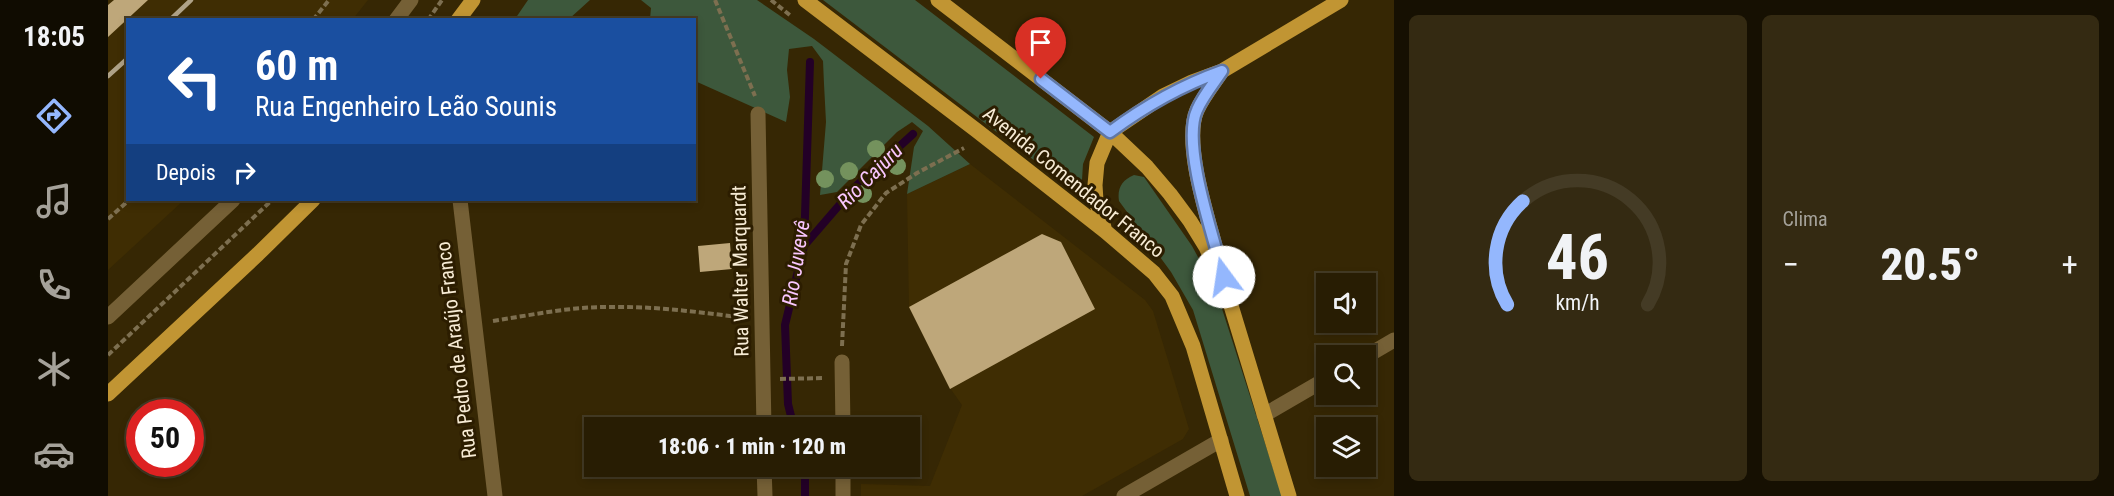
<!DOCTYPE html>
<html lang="pt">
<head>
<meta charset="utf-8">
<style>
  :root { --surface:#281d03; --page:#342a12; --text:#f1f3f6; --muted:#a5a29a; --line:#443b25; --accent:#94b7fd }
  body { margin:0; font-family:"Roboto Condensed",sans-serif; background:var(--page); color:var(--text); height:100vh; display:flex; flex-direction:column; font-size:22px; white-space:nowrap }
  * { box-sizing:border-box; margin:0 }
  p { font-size:20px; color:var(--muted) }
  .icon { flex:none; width:33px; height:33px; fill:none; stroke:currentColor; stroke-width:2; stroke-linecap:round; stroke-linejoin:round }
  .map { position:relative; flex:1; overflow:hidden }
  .panel { display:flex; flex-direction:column; gap:15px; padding:15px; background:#161002; width:720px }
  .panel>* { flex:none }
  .banner { position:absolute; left:18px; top:18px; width:570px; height:183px; border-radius:0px; box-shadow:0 3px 9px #0003,0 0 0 2px var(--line); background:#1a4fa0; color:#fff; overflow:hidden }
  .fabs { position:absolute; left:1208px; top:273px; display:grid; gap:12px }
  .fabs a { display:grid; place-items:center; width:60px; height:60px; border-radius:0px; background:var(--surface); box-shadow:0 3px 9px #0003,0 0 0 2px var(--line); font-size:30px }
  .speed { position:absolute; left:18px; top:399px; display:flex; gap:12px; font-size:30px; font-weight:700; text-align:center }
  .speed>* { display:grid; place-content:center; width:78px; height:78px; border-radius:50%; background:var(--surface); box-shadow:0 3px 9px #0003,0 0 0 2px var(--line); line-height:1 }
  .speed .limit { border:9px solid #d22; background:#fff; color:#111 }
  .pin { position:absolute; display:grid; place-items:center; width:51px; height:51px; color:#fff; margin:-62px -26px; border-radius:50% 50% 50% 0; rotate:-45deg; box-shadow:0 0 6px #0007 }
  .pin .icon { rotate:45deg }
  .me { position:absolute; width:66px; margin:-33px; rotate:346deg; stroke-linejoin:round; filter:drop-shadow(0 0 4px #0008) }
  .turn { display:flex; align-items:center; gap:21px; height:126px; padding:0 30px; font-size:27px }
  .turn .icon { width:78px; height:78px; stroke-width:2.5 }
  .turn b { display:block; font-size:42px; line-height:51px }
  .then { display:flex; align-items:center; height:57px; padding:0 30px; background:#0003; gap:12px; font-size:22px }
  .big { font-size:45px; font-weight:800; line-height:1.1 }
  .panel .widget { flex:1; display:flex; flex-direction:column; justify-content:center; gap:9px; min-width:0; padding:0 21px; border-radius:9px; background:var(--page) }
  .panel .dial { align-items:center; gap:0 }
  .dial svg { height:156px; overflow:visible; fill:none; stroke:var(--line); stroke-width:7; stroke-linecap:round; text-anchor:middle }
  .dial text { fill:var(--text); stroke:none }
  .heat { display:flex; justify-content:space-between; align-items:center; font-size:33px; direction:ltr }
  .panel .tiles { flex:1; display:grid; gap:15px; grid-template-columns:repeat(2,1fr) }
  .trip { position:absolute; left:476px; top:417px; width:336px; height:60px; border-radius:0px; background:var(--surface); box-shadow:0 3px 9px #0003,0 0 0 2px var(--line); font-weight:800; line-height:60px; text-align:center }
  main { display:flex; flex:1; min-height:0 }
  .tab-bar { display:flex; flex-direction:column; width:108px; justify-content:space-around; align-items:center; background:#100c01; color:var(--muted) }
  .tab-bar .icon { width:42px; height:42px }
  .tab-bar .active { color:var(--accent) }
  .tab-bar b { font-size:27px; color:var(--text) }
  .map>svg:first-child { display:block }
  .built { fill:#3f2d03 }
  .green { fill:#3d583c }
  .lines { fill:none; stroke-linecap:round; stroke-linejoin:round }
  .stream { stroke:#230027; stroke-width:8 }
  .building { fill:#bea77a }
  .path { stroke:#7d6f50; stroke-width:4; stroke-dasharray:6 3; stroke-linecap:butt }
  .minor { stroke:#756036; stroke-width:15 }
  .major { stroke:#c19533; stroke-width:15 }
  .rail { stroke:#afa287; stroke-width:4.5 }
  .tree { fill:#74925d }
  .route-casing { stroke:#6077a4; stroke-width:15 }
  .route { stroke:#94b7fd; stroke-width:10 }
  .labels { text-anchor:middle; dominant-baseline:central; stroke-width:6; stroke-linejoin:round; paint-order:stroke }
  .street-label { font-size:20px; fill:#f7ebd4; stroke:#2c1d00 }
  .water-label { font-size:21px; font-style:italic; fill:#fac7ff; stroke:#2c1d00 }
</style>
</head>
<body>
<main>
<nav class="tab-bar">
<b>18:05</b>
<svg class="icon active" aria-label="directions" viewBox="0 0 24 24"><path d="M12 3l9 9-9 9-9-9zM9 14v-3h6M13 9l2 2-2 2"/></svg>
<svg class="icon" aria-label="music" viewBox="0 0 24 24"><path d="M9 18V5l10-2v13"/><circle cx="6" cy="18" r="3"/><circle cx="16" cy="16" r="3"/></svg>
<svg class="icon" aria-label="phone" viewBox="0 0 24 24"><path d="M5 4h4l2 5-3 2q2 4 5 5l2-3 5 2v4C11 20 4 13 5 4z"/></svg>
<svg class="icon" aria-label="climate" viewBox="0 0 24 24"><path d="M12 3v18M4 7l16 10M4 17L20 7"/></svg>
<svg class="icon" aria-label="car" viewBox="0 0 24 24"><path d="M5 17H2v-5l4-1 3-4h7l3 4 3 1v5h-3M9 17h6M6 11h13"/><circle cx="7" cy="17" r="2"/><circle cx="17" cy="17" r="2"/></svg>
</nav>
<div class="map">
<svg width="1286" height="496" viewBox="0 0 1286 496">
  <rect width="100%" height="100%" fill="#362704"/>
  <!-- built -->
  <path class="built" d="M0,0H260L245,19L20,20V200H76L0,270Z
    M862,164L1037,300L1045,311L1081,429L1075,439L974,496H753V484L822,486L854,405L842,388L801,307L799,194Z"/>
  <!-- green -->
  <path class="green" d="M420,0H482L461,19H407Z
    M533,0H649L706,39L820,126L862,164L799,194L806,147L815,131L804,122L789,132L729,192L712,195L718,122L716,84L715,61L704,46L681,49L679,70L682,97L678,122L587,81L586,20L542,19L543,8Z
    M715,0H807L986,137L975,164L973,196Z
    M1026,175L1036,177L1084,246L1108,290L1174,496H1142L1085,310L1063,272L1011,201C1009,188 1014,180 1026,175Z"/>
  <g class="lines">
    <!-- stream -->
    <path class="stream" d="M696,246L746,188L805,134
      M686,428L680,404L677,325L696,246L702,62
      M697,466V496"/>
  </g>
  <!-- building -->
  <path class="building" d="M6,0H40L0,37V5Z
    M934,234L953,242L987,309L842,389L801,307Z
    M622,243L624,269L592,272L590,246Z"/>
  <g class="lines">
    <!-- path -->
    <path class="path" d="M607,0L647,96
      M663,0L683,16
      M205,20L221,0
      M320,20L334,0
      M0,219L21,200
      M385,321C423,315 461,307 499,307C546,306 591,312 637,318
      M734,346L738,264L753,225L778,193L809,173L856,148
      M0,355L164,200
      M672,379L716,378"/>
    <!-- minor -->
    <path class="minor" d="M288,20L303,0
      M650,114L656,428
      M352,200L387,496
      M0,317L125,200
      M1257,357L1286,340
      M734,362L735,428
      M1156,415L1218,379
      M656,466L657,496
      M735,466V496
      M1016,496L1113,440"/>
    <!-- major -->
    <path class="major" d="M697,0L868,130L997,231L1046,273L1064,296L1085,346L1129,496
      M830,0L1002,132L1039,167L1062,194L1082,221L1098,247L1121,299L1181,496
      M350,20L365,0
      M997,231L988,201L987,185L989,163L1002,132L1055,96L1084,82L1114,71L1233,0
      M1111,261C1102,223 1074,145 1089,110C1095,97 1106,83 1114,71
      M0,394L150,254L205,200"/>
    <!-- rail -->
    <path class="rail" d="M62,20L83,0
      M0,76L20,58"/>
  </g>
  <!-- trees -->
  <g class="tree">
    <circle cx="768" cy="149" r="9"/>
    <circle cx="789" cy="166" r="9"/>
    <circle cx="741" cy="171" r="9"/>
    <circle cx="717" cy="179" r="9"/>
    <circle cx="755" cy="194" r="9"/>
  </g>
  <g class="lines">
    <defs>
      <path id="route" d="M933,79L1002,132C1037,106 1072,86 1114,71C1106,83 1095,96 1089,110C1073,145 1106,238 1116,277"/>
    </defs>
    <!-- route casing -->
    <use href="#route" class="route-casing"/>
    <!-- route -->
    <use href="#route" class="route"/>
  </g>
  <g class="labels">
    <!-- street labels -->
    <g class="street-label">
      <text transform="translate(966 182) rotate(39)">Avenida Comendador Franco</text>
      <text transform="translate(632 271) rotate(-91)">Rua Walter Marquardt</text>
      <text transform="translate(348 350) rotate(-97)">Rua Pedro de Araújo Franco</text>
    </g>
    <!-- water labels -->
    <g class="water-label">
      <text transform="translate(762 176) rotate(-45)">Rio Cajuru</text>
      <text transform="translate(688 263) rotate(-81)">Rio Juvevê</text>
    </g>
  </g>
</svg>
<div class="fabs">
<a><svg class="icon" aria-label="sound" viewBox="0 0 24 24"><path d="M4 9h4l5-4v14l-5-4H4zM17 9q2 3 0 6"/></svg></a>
<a><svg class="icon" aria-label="search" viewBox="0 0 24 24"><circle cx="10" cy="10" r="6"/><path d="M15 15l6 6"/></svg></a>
<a><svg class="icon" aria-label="layers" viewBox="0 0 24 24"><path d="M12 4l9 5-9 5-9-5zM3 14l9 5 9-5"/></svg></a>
</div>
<div class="speed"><div class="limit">50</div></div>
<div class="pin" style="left:933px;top:79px;background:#d93025"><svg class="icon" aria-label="arrive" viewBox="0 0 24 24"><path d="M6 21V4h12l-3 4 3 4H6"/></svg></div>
<svg class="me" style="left:1116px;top:277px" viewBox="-20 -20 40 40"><circle r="19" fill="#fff"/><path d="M0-13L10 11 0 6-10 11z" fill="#94b7fd"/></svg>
<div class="trip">18:06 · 1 min · 120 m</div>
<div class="banner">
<div class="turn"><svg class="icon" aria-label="left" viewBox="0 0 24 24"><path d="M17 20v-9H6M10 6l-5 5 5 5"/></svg><div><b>60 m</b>Rua Engenheiro Leão Sounis</div></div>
<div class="then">Depois<svg class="icon" aria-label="right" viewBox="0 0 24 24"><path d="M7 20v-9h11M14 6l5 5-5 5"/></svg></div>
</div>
</div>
<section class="panel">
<div class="tiles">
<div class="widget dial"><svg viewBox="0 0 100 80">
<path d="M14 69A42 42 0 1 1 86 69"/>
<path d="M14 69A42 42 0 0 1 22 16" stroke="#94b7fd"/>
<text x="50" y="56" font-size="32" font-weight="700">46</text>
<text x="50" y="72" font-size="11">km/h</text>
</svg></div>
<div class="widget"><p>Clima</p>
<div class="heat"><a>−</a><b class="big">20.5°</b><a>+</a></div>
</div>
</div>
</section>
</main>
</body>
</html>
